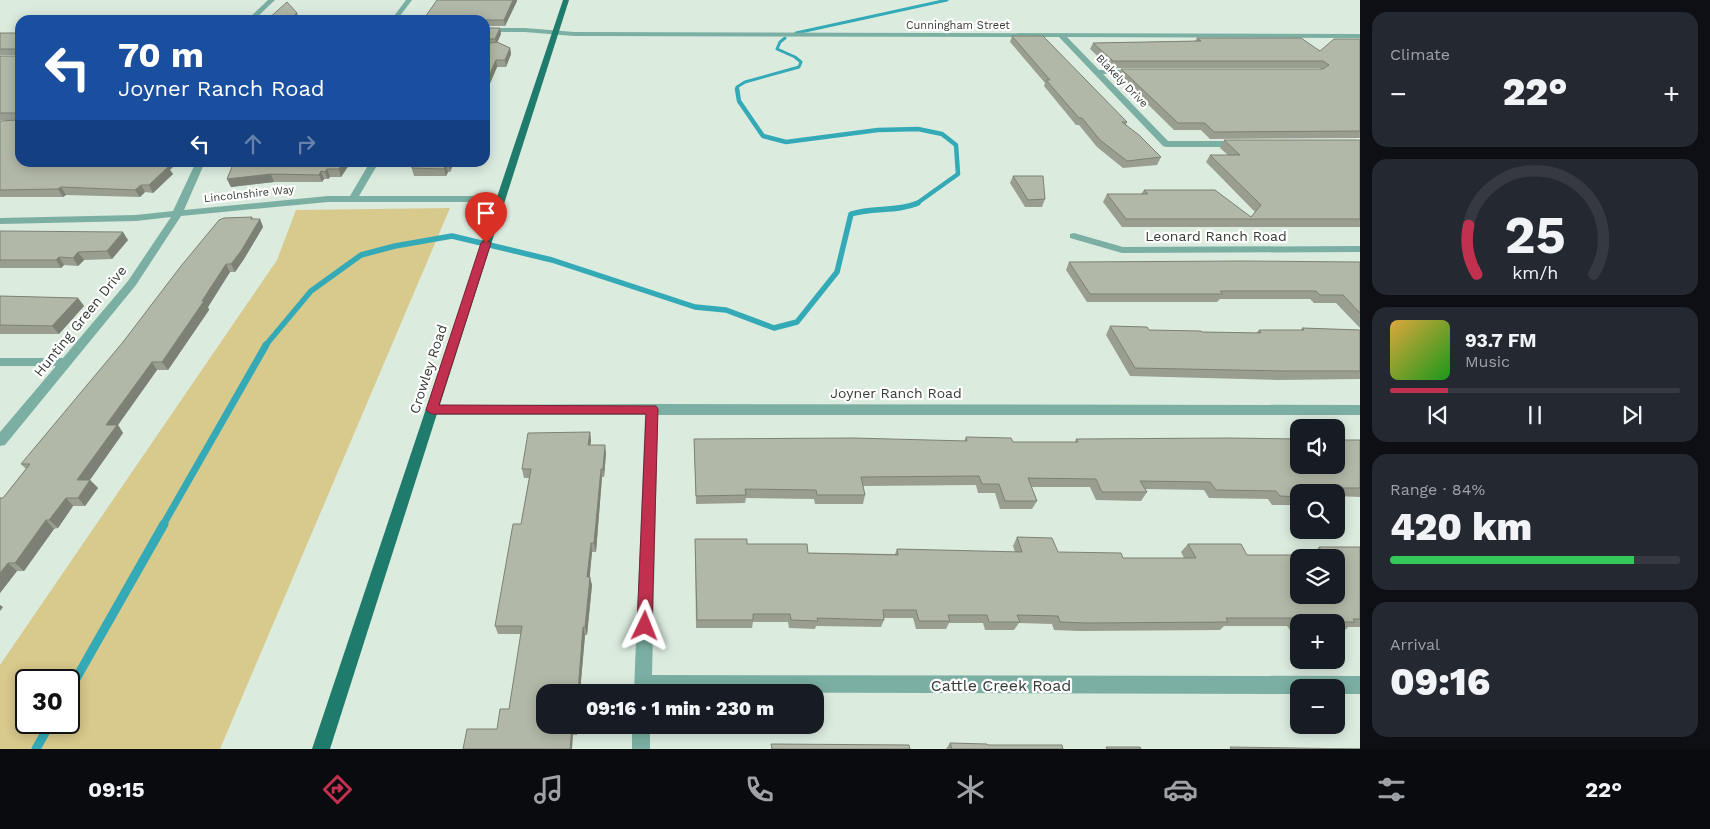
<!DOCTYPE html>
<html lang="en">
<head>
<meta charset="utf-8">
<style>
  :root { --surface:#171b24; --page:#242831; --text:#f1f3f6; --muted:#9ea1a6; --line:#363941; --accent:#c1314f }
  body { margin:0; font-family:"Work Sans",sans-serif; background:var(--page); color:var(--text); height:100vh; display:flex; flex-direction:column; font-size:19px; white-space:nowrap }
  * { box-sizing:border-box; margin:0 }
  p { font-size:16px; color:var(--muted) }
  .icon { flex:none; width:28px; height:28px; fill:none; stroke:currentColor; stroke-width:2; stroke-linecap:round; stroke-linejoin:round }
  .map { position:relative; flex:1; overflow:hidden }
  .panel { display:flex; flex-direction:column; gap:12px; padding:12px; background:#0d0f14; width:350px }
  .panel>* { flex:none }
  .guide { position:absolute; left:15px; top:15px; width:475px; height:152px; border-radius:15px; box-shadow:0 2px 12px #0003; background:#1a4fa0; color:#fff; overflow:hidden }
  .buttons { position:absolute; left:1290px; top:419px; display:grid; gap:10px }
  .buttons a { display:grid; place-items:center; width:55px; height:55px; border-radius:10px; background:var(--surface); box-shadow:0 2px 12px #0003; font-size:25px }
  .speed { position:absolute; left:15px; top:669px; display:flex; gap:10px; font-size:25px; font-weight:700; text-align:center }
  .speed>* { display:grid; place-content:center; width:65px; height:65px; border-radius:50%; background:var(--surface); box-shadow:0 2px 12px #0003; line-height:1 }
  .speed .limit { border:2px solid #111; border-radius:8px; background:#fff; color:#111 }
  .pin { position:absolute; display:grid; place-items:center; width:42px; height:42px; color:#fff; margin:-51px -21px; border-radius:50% 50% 50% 0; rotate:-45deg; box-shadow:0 0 5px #0007 }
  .pin .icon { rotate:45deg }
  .me { position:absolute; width:55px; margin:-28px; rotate:2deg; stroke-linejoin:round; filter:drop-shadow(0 0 4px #0008) }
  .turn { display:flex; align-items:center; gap:18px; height:105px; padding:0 20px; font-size:22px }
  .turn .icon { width:65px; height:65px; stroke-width:2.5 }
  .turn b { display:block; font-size:35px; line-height:42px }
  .lanes { display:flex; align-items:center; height:48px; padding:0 20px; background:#0003; justify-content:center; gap:25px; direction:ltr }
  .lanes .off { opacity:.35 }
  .big { font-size:38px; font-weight:800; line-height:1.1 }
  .panel .widget { flex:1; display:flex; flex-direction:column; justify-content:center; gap:8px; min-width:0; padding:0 18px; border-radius:15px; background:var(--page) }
  .panel .dial { align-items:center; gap:0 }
  .dial svg { height:130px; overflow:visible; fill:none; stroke:var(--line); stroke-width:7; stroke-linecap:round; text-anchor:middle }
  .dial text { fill:var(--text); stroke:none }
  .song { display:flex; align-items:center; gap:15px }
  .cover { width:60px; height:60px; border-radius:8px; background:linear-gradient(135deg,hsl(40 70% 55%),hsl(120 70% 35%)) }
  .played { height:5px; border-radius:2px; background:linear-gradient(90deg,var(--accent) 20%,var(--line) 20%) }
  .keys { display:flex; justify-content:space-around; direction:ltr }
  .heat { display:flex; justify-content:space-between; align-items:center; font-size:28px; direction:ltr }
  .charge { height:8px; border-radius:4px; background:linear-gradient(90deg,#34c759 84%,var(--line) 0) }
  .trip { position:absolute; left:536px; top:684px; width:288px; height:50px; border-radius:15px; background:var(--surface); box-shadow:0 2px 12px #0003; font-weight:800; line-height:50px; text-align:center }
  .dock { display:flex; height:80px; justify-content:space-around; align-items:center; background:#090b0e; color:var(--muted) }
  .dock .icon { width:35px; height:35px }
  .dock .current { color:var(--accent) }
  .dock b { font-size:22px; color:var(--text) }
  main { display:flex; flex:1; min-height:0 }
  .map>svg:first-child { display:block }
  .green { fill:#d8c98c; fill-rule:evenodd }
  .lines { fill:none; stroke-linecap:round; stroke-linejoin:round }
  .stream-far4 { stroke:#34aab7; stroke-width:3 }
  .stream-far3 { stroke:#34aab7; stroke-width:4.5 }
  .stream-far2 { stroke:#34aab7; stroke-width:5.5 }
  .stream-far1 { stroke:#34aab7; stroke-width:7 }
  .stream { stroke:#34aab7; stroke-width:9 }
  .minor { fill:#7bafa3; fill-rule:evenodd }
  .major { fill:#1f7b6c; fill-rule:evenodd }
  .wall { fill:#999e90 }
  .shaded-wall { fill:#7d8175 }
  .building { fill:#b2b8a7; stroke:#7d8175; fill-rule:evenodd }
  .route { fill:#c1314f; stroke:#7d2033 }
  .labels { text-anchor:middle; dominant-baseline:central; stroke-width:4.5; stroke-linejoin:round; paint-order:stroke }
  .far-street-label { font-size:11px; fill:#353c36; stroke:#fff }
  .street-label { font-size:14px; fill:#353c36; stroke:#fff }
  .near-street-label { font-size:16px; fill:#353c36; stroke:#fff }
</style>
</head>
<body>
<main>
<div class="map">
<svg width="1360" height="749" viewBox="0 0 1360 749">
  <rect width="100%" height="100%" fill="#dbebde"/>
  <!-- green -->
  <path class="green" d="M450,208L220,749H0V665L277,260L296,210ZM26,680H69V722H26Z"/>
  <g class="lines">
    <!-- stream-far4 -->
    <path class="stream-far4" d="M796,33L947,0
      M738,91L737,87L745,82L799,67L801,62L795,57L777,49L780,42L785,38"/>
    <!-- stream-far3 -->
    <path class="stream-far3" d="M737,89L739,101L763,136L786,142L878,130L918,129L942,134L956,145L958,174L916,204"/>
    <!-- stream-far2 -->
    <path class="stream-far2" d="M265,346L311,291L361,255L395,246L452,236L552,260L695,307L726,310L774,328L797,322L837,272L851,214C873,207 897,212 918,203"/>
    <!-- stream-far1 -->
    <path class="stream-far1" d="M163,525L266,345"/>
    <!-- stream -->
    <path class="stream" d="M69,691L164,524
      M36,749L51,722"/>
    <!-- minor -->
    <path class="minor" d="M268,0H275L254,20H247Z
      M406,0H412L397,20H391Z
      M485,28H525L574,32L1360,34V38L1067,37L1099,70H1139L1140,72L1136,74H1103L1168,141H1240L1244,144L1240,147H1166L1163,146L1059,37L574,36L525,32H485Z
      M196,162H205L184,210L328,196H350L370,162H379L359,196H500L505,199L500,202H328L181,216L136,285L5,445L0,446V432L56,366H0V358H63L128,281L171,217L136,221L0,224V218L136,215L173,211Z
      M1074,233L1123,247L1360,246V252L1122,253L1070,238V234Z
      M652,404L1360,405V415H658L652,675L1360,676V694H1336V688H1299V694L634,692L645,415H432L427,413L425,410L427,407L432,405Z
      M632,725H650V749H632Z"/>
    <!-- major -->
    <path class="major" d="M563,0H569L330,749H312Z"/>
  </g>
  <!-- wall -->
  <path class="wall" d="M517,1L505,26H485V20Z
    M485,28L501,34L497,42L510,48L511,54L506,67H497L485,95Z
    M0,33L170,170L173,174L153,193L145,192L140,197L66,195L63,197H0V121L17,120H0V56H16V55H0Z
    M1012,36L1127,122L1126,125L1161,157L1157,165L1123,168L1097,147L1079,125H1076L1044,86L1045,83L1010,42Z
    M1197,38L1320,51L1360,39V138L1210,139L1201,130H1174L1119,76L1121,69H1321L1319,68H1110L1090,49L1093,43L1195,41Z
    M1224,140H1360V227H1122L1103,202L1107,194H1141L1144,190L1251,217L1255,212L1206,162L1210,155H1228L1220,148Z
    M234,162H351L341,177H330L328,179H324L322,182H274L231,187L227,179Z
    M413,162H454L450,172H448L446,176H414L411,166Z
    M1013,176L1045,199L1042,207H1025L1010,183Z
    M252,217L253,219H260L263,227L244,259L235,272H230L208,307L209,310L168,370H157L118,425L123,433L90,480L98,488L85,506H73L58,528L54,529L24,571H17L0,593V498H3L26,469L21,464Z
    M0,231L128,240L112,259L84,260L78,266L64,265L61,268H0Z
    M1069,262H1360V328L1336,303H1314L1310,299H1220L1217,302H1087L1066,270Z
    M0,296L78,298L84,306L59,334H0Z
    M1110,326L1149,330L1202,332L1256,333L1259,330H1301L1302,328L1360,330V379L1278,380L1130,376L1106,335Z
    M590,432L591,441L590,445L606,453L604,477H602L596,552H592L589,577L592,585L587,635H585L580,692H545V725H577V735L497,729L509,709L521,634H498L495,626L521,524L529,478H524L522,469Z
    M966,437L1013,442H1075L1076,439L1360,440V497L1336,496V492H1299V505H1272L1268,499L1209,498L1204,490L1145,489L1147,492L1141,501L1096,500L1090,487H1031L1037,501L1032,509H1000L995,493H978L976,485L863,486L865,495L863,504H815L814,499L746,498L745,503L696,504L694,439L964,441Z
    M1017,537L1058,552L1123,558H1184L1181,552L1188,544L1247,555H1311L1319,547H1360V627H1348L1345,630H1336V622H1299V630H1290L1287,626H1224L1220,630L1080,631L1054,630L1052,624L1019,623L1014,630H985L983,623H949L946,629H916L913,618H884V620L881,627L816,626L815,629L789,628L788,622H753L752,628H696L695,548L747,544L808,553L895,554L897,549L1015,552L1013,546Z
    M950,743L988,745L1063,749H946Z"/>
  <!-- shaded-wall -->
  <path class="shaded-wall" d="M513,0H517V1L505,26L504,20Z
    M297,13L299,19L298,20H289Z
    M500,28L501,34L496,45L495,39Z
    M510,48L511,54L506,67L505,60Z
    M496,60L497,67L485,95V85Z
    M166,162H178L170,170L173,174L153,193L149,185L163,166Z
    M343,162H351L341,177L339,169Z
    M449,162H454L450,172L449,164Z
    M446,164L448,172L446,176L444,169Z
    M327,169L330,177L328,179L325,172Z
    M321,171L324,179L322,182L319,175Z
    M271,174L274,182L231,187L227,179Z
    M141,185L145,192L140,197L135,190Z
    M61,187L66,195L63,197L58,189Z
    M260,219L263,227L244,259L235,272L231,264Z
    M123,232L128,240L112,259L107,251Z
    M78,252L84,260L78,266L73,258Z
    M59,257L64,265L61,268L56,260Z
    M226,264L230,272L208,307L209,310L168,370L162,362Z
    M78,298L84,306L59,334L52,326Z
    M152,362L157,370L118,425L123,433L84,488L77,480L106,425Z
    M590,432L591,441L589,454L588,445Z
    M605,445L606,453L604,477L603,469Z
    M601,469L602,477L596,552L594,543Z
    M90,480L98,488L85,506L78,498Z
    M66,498L73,506L58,528L49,520Z
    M46,520L54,529L24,571L15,563Z
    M591,543L592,552L589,585L587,577Z
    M8,563L17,571L0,593V573Z
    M590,577L592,585L587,635L585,627Z
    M0,605L3,607L0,611Z
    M583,627L585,635L580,692H578Z
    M575,725H577V735L575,728Z
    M572,728L573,735L572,749H570Z"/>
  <!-- building -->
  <path class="building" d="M437,0H513L504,20H423Z
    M287,2L297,13L289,20H267Z
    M485,28H500L495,39H485Z
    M0,33H20V162H166L163,166H169L149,185H141L135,190L61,187L58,189L0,190V121L17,120V115L15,113H0V56H16L18,50L16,49H0Z
    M1012,36H1043L1127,122H1122L1139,135L1161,157L1127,161L1100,140L1082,118H1079L1046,80H1050Z
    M1197,38H1301L1320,51L1334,39H1360V131L1214,132L1205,123H1178L1121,69H1323L1329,65L1323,61H1113L1093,43L1201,41Z
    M497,42L510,48L505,60H496L485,85V44Z
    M1224,140H1360V219H1126L1107,194H1148L1144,190H1215L1251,217L1261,205L1210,155H1240Z
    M234,162H343L339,169H327L325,172L321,171L319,175L271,174L227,179Z
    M413,162H449V164H446L444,169L412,168L414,166H411Z
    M1013,176H1043L1045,199L1028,200Z
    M252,217L251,219H260L241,251L231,264H226L202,301H204L162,362H152L106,425H117L77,480H90L78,498H66L49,520H46L15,563H8L0,573V498H3L30,464H21L123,342L181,266L219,220L224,218Z
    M0,231L123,232L107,251L78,252L73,258L59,257L56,260H0Z
    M1244,261L1360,262V313L1343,295H1320L1316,291H1220L1223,294H1090L1069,262Z
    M0,296L78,298L52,326L0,325Z
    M1110,326L1147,327L1149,330L1201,331L1202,332L1261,333L1259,330H1304L1302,328L1360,330V371H1284L1135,368Z
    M590,432L588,445H605L603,469H601L594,543H591L587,577H590L585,627H583L578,692H545V725H575V728H572L570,749H463L467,729H497L500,709H509L522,626H495L513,524H521L531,469H522L528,433Z
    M966,437L1011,438L1013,442H1078L1076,439L1229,438L1299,439V465H1336V440H1360V488H1322L1325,492H1299V497L1280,496L1276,491L1216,490L1210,482L1140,481L1147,492H1102L1096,479L1028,478L1037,501H1005L999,484H982L979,476L861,477L865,495H817L816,490L745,489L746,495L696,496L694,439L853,438L967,441Z
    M1017,537L1052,538L1058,552L1121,553L1123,558H1196L1188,544H1241L1247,555H1324L1319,547H1360V619H1353L1355,622H1299L1296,618H1226L1228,622L1086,623L1060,622L1058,616L1017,615L1020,622H989L987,615H948L950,621H919L916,610H883L884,620L817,618L818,621L791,620L790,614H753V620H697L695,539H747V544H807L808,553L898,555L897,549L1022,552ZM1299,558H1336V595H1299Z
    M950,743L987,744L988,745H1062L1063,749H952Z
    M771,744L909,745L910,749H772Z
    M1106,747H1140L1141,749H1107Z
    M1230,747L1360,749H1231Z"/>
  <!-- route -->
  <path class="route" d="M486,240L491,243L439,405L656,406L658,409L652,626L650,631L645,633L639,631L637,626L646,414H432L426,410L481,243Z"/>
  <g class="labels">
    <!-- far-street labels -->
    <g class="far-street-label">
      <text x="958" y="25">Cunningham Street</text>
      <text transform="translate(1122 81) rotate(46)">Blakely Drive</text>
      <text transform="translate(249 194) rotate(-6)">Lincolnshire Way</text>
    </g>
    <!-- street labels -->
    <g class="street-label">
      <text x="1216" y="236">Leonard Ranch Road</text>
      <text transform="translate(80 321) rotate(-51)">Hunting Green Drive</text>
      <text transform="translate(428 369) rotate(-72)">Crowley Road</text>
      <text x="896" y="393">Joyner Ranch Road</text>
    </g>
    <!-- near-street labels -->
    <g class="near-street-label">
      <text x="1001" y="685">Cattle Creek Road</text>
    </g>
  </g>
</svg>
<div class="buttons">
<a><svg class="icon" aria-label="sound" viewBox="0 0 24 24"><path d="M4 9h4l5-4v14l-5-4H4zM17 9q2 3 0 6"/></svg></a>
<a><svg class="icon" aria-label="search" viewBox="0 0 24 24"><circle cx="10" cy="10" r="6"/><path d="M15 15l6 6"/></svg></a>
<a><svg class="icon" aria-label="layers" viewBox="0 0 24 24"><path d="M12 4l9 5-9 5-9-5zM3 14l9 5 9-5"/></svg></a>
<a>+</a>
<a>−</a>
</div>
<div class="speed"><div class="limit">30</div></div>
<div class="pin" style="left:486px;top:243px;background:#d93025"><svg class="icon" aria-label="arrive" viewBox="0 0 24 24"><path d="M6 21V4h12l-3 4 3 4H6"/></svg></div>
<svg class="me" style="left:645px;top:626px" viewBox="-20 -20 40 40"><path d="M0-17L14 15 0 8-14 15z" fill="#c1314f" stroke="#fff" stroke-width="4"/></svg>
<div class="trip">09:16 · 1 min · 230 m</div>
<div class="guide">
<div class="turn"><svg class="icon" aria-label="left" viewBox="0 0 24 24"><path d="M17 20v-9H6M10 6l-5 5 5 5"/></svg><div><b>70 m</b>Joyner Ranch Road</div></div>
<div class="lanes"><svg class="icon" aria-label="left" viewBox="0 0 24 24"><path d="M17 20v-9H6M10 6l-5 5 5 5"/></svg><svg class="icon off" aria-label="ahead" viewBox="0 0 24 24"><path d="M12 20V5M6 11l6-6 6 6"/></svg><svg class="icon off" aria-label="right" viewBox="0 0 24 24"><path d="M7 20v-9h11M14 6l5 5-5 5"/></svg></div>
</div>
</div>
<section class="panel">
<div class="widget"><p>Climate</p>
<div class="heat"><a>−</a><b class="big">22°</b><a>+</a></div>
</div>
<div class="widget dial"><svg viewBox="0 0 100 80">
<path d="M14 69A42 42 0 1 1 86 69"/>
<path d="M14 69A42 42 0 0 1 9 39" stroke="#c1314f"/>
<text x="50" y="56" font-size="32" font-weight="700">25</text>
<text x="50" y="72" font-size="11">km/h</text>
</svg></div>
<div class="widget">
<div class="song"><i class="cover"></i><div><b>93.7 FM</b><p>Music</p></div></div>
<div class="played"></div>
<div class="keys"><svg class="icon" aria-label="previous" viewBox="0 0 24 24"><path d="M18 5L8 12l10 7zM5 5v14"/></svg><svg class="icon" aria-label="pause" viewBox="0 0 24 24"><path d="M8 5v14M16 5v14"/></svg><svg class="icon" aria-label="next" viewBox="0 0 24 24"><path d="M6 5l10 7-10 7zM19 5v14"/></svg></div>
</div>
<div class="widget"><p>Range · 84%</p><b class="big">420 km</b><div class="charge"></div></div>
<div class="widget"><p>Arrival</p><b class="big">09:16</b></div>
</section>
</main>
<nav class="dock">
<b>09:15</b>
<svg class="icon current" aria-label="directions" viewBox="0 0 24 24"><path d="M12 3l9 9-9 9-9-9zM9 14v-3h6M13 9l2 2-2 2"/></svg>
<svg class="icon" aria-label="music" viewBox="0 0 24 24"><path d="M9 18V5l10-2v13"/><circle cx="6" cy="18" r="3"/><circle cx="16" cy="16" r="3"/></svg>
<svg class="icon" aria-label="phone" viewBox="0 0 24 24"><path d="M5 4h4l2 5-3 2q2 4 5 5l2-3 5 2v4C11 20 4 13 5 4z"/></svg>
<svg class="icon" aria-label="climate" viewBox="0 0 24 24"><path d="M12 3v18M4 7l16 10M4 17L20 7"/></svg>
<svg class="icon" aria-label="car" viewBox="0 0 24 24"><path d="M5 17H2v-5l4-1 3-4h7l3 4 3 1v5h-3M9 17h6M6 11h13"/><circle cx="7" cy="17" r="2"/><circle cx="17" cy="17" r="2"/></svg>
<svg class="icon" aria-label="filters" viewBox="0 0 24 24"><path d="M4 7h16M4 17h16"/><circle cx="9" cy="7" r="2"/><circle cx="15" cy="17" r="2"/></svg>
<b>22°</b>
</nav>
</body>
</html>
